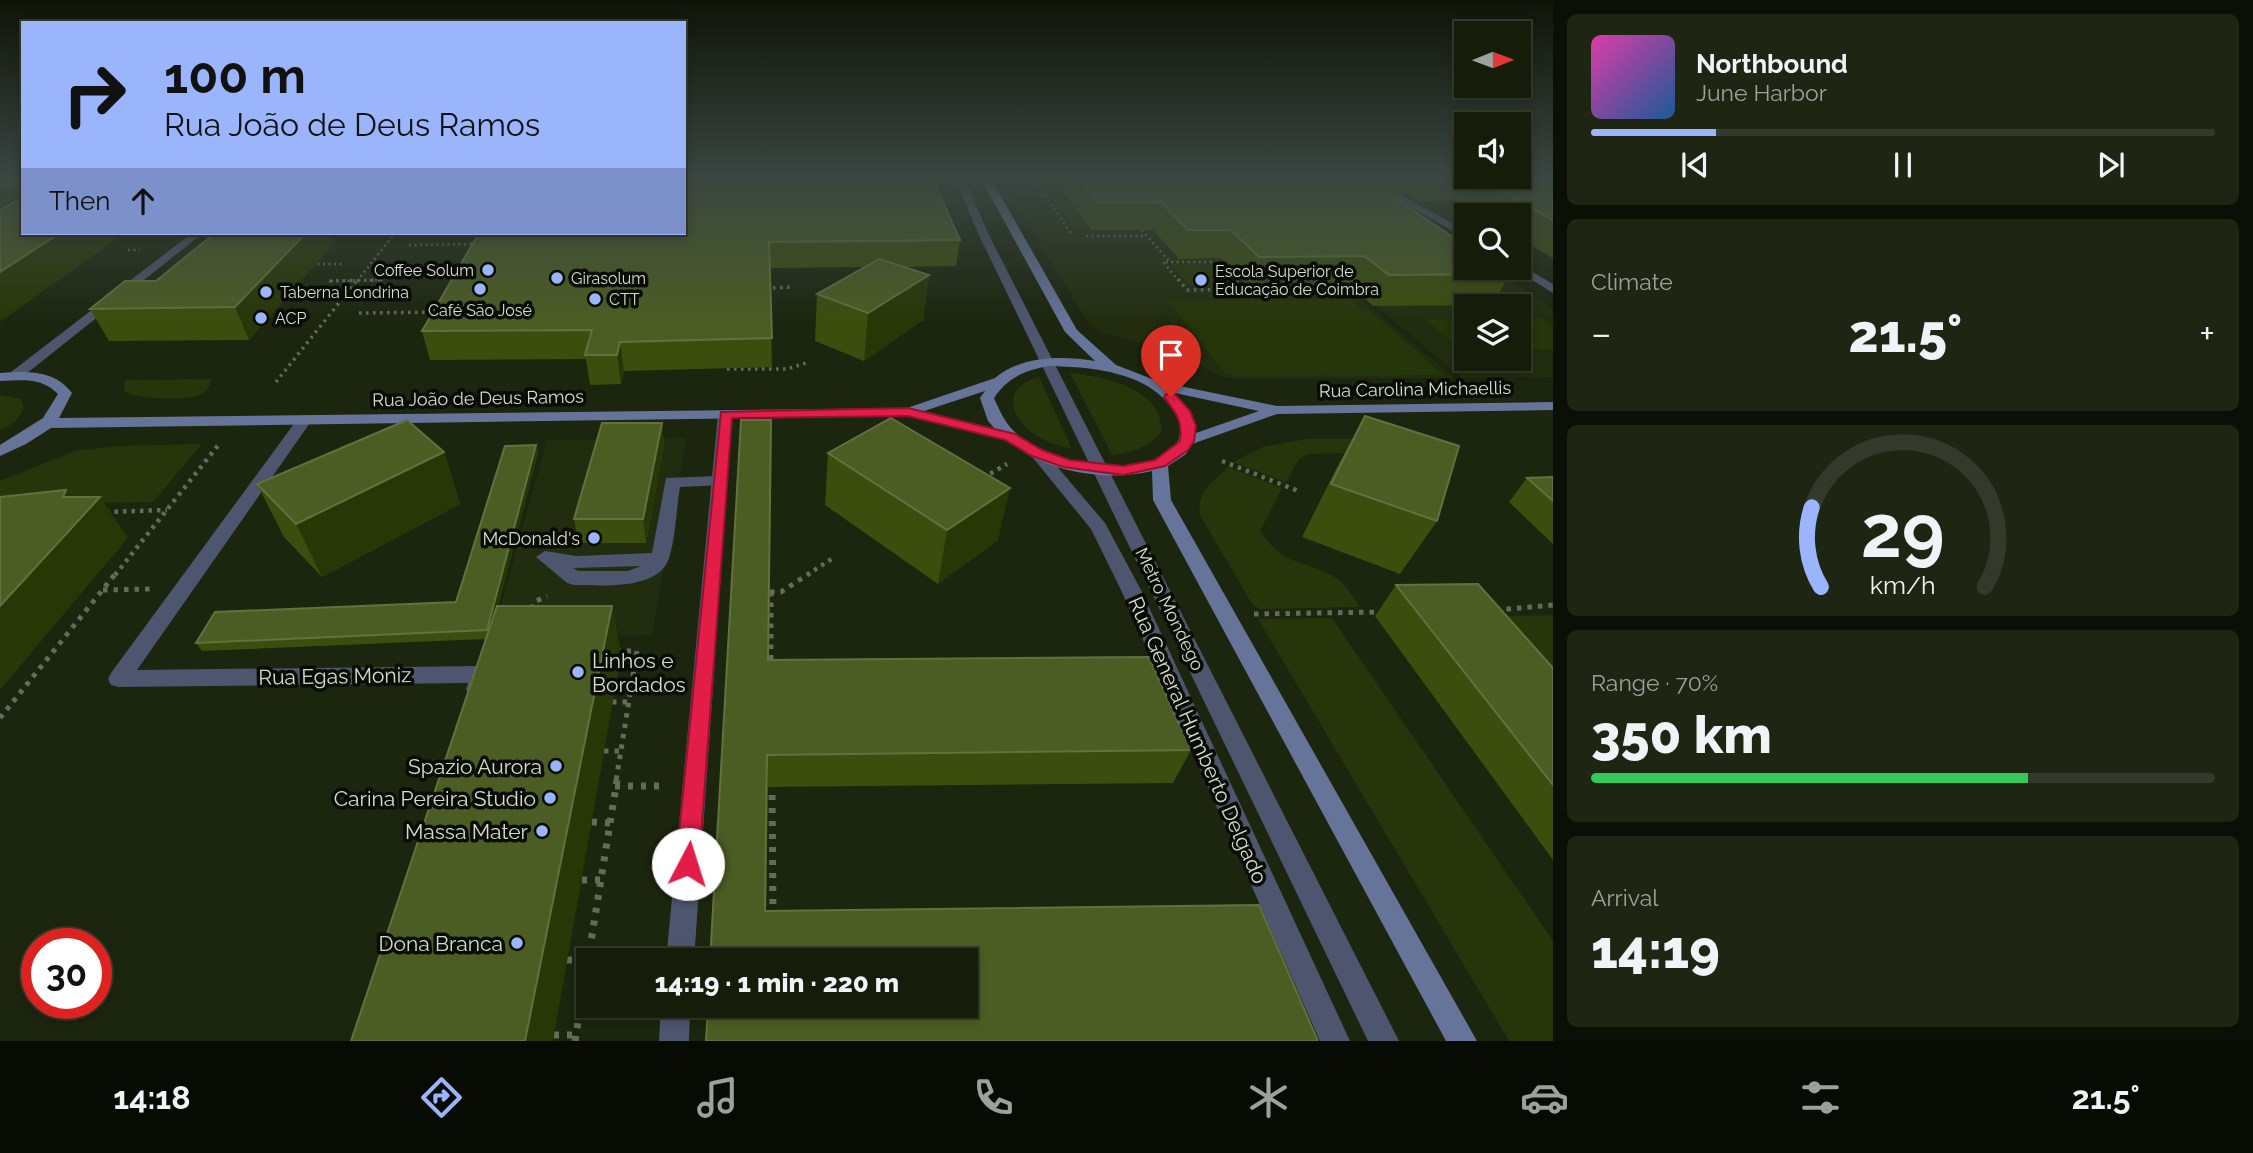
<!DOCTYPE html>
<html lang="en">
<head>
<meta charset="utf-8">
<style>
  :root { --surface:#151c0a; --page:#1e2513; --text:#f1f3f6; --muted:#9da19c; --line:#343a2b; --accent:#9bb5fd }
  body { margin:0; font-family:Raleway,sans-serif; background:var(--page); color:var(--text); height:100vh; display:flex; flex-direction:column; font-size:26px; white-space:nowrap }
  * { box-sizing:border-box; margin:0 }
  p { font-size:23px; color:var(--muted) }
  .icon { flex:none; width:38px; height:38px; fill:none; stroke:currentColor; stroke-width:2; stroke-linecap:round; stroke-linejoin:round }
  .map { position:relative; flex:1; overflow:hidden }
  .side { display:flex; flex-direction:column; gap:14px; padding:14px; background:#0c0f06; width:700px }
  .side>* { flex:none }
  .hud { position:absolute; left:21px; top:21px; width:665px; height:214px; border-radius:0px; box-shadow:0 4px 10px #0003,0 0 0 2px var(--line); background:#9bb5fd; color:#111; overflow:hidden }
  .needle { width:46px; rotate:89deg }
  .fabs { position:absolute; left:1454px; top:21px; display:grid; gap:14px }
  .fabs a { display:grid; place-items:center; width:77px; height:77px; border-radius:0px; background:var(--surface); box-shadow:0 4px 10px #0003,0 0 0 2px var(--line); font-size:35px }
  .speed { position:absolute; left:21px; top:928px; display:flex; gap:14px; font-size:35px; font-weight:700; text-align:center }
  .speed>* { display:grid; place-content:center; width:91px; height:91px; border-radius:50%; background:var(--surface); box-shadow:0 4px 10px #0003,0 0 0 2px var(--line); line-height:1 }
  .speed .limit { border:10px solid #d22; background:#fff; color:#111 }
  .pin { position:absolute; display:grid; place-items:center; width:60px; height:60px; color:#fff; margin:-72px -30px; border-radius:50% 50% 50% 0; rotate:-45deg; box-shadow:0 0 7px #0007 }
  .pin .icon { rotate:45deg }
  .me { position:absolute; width:77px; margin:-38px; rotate:5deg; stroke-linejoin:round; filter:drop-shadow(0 0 5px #0008) }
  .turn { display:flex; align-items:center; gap:24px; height:147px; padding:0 28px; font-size:32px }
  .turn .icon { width:91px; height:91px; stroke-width:2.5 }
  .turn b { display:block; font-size:49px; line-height:60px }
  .then { display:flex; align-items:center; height:66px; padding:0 28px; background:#0003; gap:14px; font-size:26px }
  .big { font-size:52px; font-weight:800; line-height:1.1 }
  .side .card { flex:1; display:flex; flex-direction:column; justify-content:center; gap:10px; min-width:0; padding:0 24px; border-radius:10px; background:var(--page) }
  .side .dial { align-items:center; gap:0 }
  .dial svg { height:182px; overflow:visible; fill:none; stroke:var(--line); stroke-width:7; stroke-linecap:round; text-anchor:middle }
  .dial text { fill:var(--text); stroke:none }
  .song { display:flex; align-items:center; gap:21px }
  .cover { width:84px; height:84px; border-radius:10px; background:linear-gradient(135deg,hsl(320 70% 55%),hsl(210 70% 35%)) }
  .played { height:7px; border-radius:4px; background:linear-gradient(90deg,var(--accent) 20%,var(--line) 20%) }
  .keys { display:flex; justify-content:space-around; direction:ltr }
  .heat { display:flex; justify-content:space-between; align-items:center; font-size:38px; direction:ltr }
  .charge { height:10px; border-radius:5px; background:linear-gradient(90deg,#34c759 70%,var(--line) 0) }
  .trip { position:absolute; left:576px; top:948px; width:402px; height:70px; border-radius:0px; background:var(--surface); box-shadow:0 4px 10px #0003,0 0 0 2px var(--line); font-weight:800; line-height:70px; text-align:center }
  .dock { display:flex; height:112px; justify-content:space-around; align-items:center; background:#080b04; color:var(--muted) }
  .dock .icon { width:49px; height:49px }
  .dock .selected { color:var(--accent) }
  .dock b { font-size:32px; color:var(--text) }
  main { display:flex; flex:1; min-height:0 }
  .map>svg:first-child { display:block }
  .built { fill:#222d0f; fill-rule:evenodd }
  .green { fill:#27350a }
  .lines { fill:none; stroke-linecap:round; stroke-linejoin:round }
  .path-far4 { stroke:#646c59; stroke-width:2.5; stroke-dasharray:2 3.5; stroke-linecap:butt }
  .path-far3 { stroke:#646c59; stroke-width:3.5; stroke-dasharray:2.5 4.5; stroke-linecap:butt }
  .path-far2 { stroke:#646c59; stroke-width:4.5; stroke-dasharray:3.5 5; stroke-linecap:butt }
  .path-far1 { stroke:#646c59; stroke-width:5; stroke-dasharray:4.5 6; stroke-linecap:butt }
  .path { stroke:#646c59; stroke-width:7; stroke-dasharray:5 8; stroke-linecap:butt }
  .service { fill:#4d566e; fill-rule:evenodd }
  .minor { fill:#4d566e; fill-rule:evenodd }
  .tertiary { fill:#4d566e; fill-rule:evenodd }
  .secondary { fill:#66749a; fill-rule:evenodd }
  .wall { fill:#3c4e0e }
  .shaded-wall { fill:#283706 }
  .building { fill:#4c5d23; stroke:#62713e; stroke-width:2 }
  .route { fill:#e11d48; stroke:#92132f; stroke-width:2 }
  .poi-dot { fill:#9bb5fd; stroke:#090c04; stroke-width:2.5 }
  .labels { text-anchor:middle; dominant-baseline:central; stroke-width:7; stroke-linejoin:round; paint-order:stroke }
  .far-poi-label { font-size:16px; fill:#d6ddce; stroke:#090c04; text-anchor:start }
  .street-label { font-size:18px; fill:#d6ddce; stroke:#090c04 }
  .poi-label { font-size:18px; fill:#d6ddce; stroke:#090c04; text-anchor:end }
  .near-poi-label { font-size:21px; fill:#d6ddce; stroke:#090c04; text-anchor:end }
  .near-street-label { font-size:21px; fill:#d6ddce; stroke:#090c04 }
</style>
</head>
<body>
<main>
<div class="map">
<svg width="1553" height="1041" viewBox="0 0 1553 1041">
  <rect width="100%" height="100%" fill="#1c250e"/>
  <!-- built -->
  <path class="built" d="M1000,177H1235L1241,196L1454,378L1240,379L1218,376L1186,357L1100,331L1088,323Z
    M1245,197L1466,268H1492L1553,309V377L1462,378ZM1466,306H1519V359H1466Z
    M686,438L652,635L492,638L547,440Z"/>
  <!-- green -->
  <path class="green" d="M1057,186L1088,229H1074L1044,187Z
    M1171,264H1216L1237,286H1189Z
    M1351,300L1364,311H1370L1444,375L1238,376L1225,373L1168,301Z
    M1542,318L1553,326V349H1519V319Z
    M1466,319V350H1463L1425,320Z
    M1070,373C1106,377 1160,387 1162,431C1148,448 1133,452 1112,455Z
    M1039,377L1072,449C1060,446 1048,443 1037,436C1008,417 1001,388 1039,377Z
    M212,379C211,384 206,392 200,395C189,401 133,399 124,391L125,380Z
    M0,395L21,399L24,409L15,422L0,431Z
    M1306,439H1405L1403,452L1307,454L1299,459L1286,482L1233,462L1263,447Z
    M202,444L153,502L0,504V481L75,451L119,446Z
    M1228,467L1282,488L1260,531C1287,571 1307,558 1339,580C1347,586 1354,599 1360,607L1260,609L1252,604L1200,515C1197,489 1212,484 1228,467Z
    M1553,615V718L1466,617Z
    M1332,618L1553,941V1041H1509L1258,619Z"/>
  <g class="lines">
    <!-- path-far4 -->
    <path class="path-far4" d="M1032,177L1073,236
      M1138,226L1169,261
      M1086,236H1146
      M409,245L478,244
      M128,250H140
      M312,264H343
      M331,281L383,280
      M357,281L395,233
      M1179,281L1163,262H1219L1238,281"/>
    <!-- path-far3 -->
    <path class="path-far3" d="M1178,279L1187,290L1246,289L1236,279
      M329,281L383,280
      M766,288L794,287
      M1246,289H1343L1337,283
      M359,313L439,312
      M727,369H787L806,363
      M276,382L358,279"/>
    <!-- path-far2 -->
    <path class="path-far2" d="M1222,461L1301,492
      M983,478L1007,464
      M106,512L167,510
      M115,575L220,443
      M807,575L833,558"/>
    <!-- path-far1 -->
    <path class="path-far1" d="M103,590L151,589
      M770,592H781L810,573
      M771,592V664
      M532,609L534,602L547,596
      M1496,610L1553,605
      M1254,614L1382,612
      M616,651H637L616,781
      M612,702H628
      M0,718L116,573
      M604,751H620"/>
    <!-- path -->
    <path class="path" d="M772,782L773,916
      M615,786H667
      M592,822L610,823
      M582,880H600
      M567,960H588
      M581,1001H588
      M554,1035H576
      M575,1041L617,780"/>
    <!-- service -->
    <path class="service" d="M954,177H964L988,233L1399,1041H1368L978,233Z
      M718,476L724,477L726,481L724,485L680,487C676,510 676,537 669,558C659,591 600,585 574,585L567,583L536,557L545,551L576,556L652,553L666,478ZM641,566L628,571H578L573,568Z"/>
    <!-- minor -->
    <path class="minor" d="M1356,177H1368L1466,231V238Z
      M1519,264L1553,284V293L1515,269L1519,268Z
      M725,410L732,414L694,961H666L718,414Z
      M304,415L312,420L137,670L482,666L489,668L493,674L485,695L477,698L469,695L466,689L468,683L119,687L111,685L108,679L111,673L299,417Z
      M1037,448L1043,450L1105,523L1141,590L1350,1041H1320L1121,590L1091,529L1029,453Z
      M661,1006H690L689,1041H659Z"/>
    <!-- tertiary -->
    <path class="tertiary" d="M192,233H203L21,378H11V372Z"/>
    <!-- secondary -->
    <path class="secondary" d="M980,177H990L1077,330L1116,365L1160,382L1277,406L1553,402V410L1277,414L1192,444L1186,454L1168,466L1171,500L1477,1041H1446L1153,500L1152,471C1113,480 1072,475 1036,459C1024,454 1014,444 1003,440C972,430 939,424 908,416L51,428L26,444L0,456V445L43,418L58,394C42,377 21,380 0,381V373C27,371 55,370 72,393L59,418L907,408L995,378C1023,355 1062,356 1095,361L1065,332ZM1049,366C1094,367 1153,372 1177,416C1181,425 1182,438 1175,446C1144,484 1054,462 1021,437C1007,427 1001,414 994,398C1008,377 1026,370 1049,366ZM985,391L980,398L988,421L995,429L924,411ZM1175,393L1259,411L1196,433L1195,421Z"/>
  </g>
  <!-- wall -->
  <path class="wall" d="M1052,177H1553V258L1519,238V215H1482L1457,200L1419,202L1403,193L1399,201L1510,274L1492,305L1373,306L1350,285L1248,286L1221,258L1179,259L1153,230H1091Z
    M479,233L960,240L956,266L904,267L929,275L923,320L864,361L815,341L817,294L864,267L770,268L772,367L624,371L621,384L590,385L586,359L430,360L422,331Z
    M335,242L249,340L109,341L90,309L156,281Z
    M1365,416L1437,521L1400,574L1302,537L1337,467Z
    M662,423L664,446L646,543H579L574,519Z
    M536,445L538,453L498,606H612L621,656L486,639L202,651L196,643L456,602Z
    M771,451L769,660L1191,750L1173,783L768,787L766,911L710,961Z
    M444,452L460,504L322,577L284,537L257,484Z
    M828,453L998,540L938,584L825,505Z
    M1553,477V544L1509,502L1527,478Z
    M1396,585L1553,668V860L1375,616Z"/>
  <!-- shaded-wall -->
  <path class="shaded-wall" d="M23,184V203L0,207V188Z
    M60,233H125L0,322V272Z
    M306,233H331L335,242L249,340L235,307Z
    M929,275L923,320L864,361L868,313Z
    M620,342L624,371L621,384L617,355Z
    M771,420V451L768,694V660Z
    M662,423L664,446L646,543L643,519Z
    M536,445L538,453L490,639L487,630Z
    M444,452L460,504L322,577L296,524Z
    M1010,488L998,540L938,584L947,530Z
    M66,490L84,515L100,497L128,538L0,690V606Z
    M612,606L621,656L553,1041H525Z
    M767,755L768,787L766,940L765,911Z"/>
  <!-- building -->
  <path class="building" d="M0,177H23V184L0,188Z
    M684,177H932L960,240L769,242L772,338L620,342L617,355H585L592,330L422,331L479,233H684Z
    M1077,177H1410L1367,179L1466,246V268H1500L1510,274L1389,275L1364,256L1259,257L1231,230H1188L1161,202L1098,203Z
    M1476,177H1553V220Z
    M23,197V233H60L0,272V210Z
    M215,233H306L235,307L90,309L125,281H156Z
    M879,259L929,275L868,313L817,294Z
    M1365,416L1459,446L1437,521L1331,484Z
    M891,418L1010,488L947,530L828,453Z
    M407,420L444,452L296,524L257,484Z
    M741,420H771L768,660L1149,657L1191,750L767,755L765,911L1259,905L1318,1041H706L708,1006H966V961H710Z
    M602,423H662L643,519H574Z
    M536,445L487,630L196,643L215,612L456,602L505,446Z
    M1553,477V501L1527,478Z
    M66,490L63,497H100L0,606V497Z
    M1478,584L1553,668V785L1396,585Z
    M497,606H612L525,1041H351Z"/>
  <!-- sky -->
  <linearGradient id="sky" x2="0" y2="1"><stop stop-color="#0f1408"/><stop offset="0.55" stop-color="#3a4641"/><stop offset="1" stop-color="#3a4641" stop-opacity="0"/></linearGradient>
  <rect width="1553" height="323" fill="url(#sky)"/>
  <!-- route -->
  <path class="route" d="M1166,394H1175L1190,411L1196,426L1194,441L1188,450L1165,466L1123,475L1063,467L1032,456L1005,440L908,416L732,418L699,864L696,872L688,876L679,872L676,864L721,412L908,408L1015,434L1042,450L1070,460L1123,466L1155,460L1180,441C1183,421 1176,413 1164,397Z"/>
  <!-- markers -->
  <g class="poi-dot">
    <circle cx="488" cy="270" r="7"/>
    <circle cx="557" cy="278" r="7"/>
    <circle cx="1201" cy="280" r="7"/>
    <circle cx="480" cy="289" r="7"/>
    <circle cx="266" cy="292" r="7"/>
    <circle cx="595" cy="299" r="7"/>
    <circle cx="261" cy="318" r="7"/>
    <circle cx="594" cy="538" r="7"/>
    <circle cx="578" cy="672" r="7"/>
    <circle cx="556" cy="766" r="7"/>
    <circle cx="550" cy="798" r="7"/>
    <circle cx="542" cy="831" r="7"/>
    <circle cx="517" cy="943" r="7"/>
  </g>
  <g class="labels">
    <!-- far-poi labels -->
    <g class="far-poi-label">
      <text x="474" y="270" text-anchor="end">Coffee Solum</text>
      <text x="1215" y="271">Escola Superior de<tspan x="1215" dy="18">Educação de Coimbra</tspan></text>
      <text x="571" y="278">Girasolum</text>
      <text x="280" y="292">Taberna Londrina</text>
      <text x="609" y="299">CTT</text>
      <text x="480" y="310" text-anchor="middle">Café São José</text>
      <text x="275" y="318">ACP</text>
    </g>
    <!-- street labels -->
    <g class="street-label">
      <text transform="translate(1415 389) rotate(-1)">Rua Carolina Michaellis</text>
      <text transform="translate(478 398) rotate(-1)">Rua João de Deus Ramos</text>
      <text transform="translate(1170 609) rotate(64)">Metro Mondego</text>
    </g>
    <!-- poi labels -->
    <g class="poi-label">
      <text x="580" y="538">McDonald's</text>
    </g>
    <!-- near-poi labels -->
    <g class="near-poi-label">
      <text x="592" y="660" text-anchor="start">Linhos e<tspan x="592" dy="24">Bordados</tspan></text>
      <text x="542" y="766">Spazio Aurora</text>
      <text x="536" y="798">Carina Pereira Studio</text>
      <text x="528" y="831">Massa Mater</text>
      <text x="503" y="943">Dona Branca</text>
    </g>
    <!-- near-street labels -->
    <g class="near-street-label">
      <text transform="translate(335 676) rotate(-1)">Rua Egas Moniz</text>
      <text transform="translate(1198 740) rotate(66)">Rua General Humberto Delgado</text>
    </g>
  </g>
</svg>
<div class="fabs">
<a><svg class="needle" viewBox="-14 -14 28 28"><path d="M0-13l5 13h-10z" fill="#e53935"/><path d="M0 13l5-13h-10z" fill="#9da19c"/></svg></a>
<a><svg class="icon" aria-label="sound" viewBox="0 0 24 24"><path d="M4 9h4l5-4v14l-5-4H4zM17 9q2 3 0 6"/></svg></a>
<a><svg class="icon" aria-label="search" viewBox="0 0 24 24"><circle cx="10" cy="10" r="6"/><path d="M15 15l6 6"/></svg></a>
<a><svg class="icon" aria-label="layers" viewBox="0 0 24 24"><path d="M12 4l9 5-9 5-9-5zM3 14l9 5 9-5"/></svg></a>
</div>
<div class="speed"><div class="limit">30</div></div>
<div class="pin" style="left:1171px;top:397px;background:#d93025"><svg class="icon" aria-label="arrive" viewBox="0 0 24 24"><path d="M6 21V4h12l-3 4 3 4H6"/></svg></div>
<svg class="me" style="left:688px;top:864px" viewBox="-20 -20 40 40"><circle r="19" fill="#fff"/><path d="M0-13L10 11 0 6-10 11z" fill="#e11d48"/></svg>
<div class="trip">14:19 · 1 min · 220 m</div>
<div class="hud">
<div class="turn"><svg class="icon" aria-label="right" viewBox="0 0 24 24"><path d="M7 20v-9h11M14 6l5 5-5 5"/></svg><div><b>100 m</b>Rua João de Deus Ramos</div></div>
<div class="then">Then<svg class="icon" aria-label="ahead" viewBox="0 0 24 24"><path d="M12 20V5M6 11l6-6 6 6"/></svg></div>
</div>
</div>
<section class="side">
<div class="card">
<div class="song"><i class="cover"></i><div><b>Northbound</b><p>June Harbor</p></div></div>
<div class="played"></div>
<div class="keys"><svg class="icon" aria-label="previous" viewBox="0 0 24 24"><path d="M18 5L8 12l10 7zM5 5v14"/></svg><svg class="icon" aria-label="pause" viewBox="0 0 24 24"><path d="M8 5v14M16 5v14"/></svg><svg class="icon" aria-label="next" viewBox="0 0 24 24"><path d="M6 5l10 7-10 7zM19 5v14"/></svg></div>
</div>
<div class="card"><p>Climate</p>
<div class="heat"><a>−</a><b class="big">21.5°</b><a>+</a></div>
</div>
<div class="card dial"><svg viewBox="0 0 100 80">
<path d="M14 69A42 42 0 1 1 86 69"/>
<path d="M14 69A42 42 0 0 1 10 34" stroke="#9bb5fd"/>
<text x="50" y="56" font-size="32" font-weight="700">29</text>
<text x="50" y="72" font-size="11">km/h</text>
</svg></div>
<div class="card"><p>Range · 70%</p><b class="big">350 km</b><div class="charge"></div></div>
<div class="card"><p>Arrival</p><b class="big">14:19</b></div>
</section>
</main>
<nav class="dock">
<b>14:18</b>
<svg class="icon selected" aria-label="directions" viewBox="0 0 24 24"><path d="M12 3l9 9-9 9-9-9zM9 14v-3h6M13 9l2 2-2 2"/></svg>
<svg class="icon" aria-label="music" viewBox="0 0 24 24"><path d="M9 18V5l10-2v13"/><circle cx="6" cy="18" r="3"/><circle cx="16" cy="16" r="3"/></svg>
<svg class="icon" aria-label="phone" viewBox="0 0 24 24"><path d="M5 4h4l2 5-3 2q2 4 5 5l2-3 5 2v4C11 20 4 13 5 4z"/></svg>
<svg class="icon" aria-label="climate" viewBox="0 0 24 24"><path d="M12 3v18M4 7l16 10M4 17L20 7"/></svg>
<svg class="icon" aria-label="car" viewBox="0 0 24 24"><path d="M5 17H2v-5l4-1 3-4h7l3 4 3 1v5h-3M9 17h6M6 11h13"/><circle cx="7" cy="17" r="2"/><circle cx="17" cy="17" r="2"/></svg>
<svg class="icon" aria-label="filters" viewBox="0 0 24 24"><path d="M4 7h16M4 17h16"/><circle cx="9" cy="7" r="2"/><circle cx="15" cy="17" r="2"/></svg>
<b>21.5°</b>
</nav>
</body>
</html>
